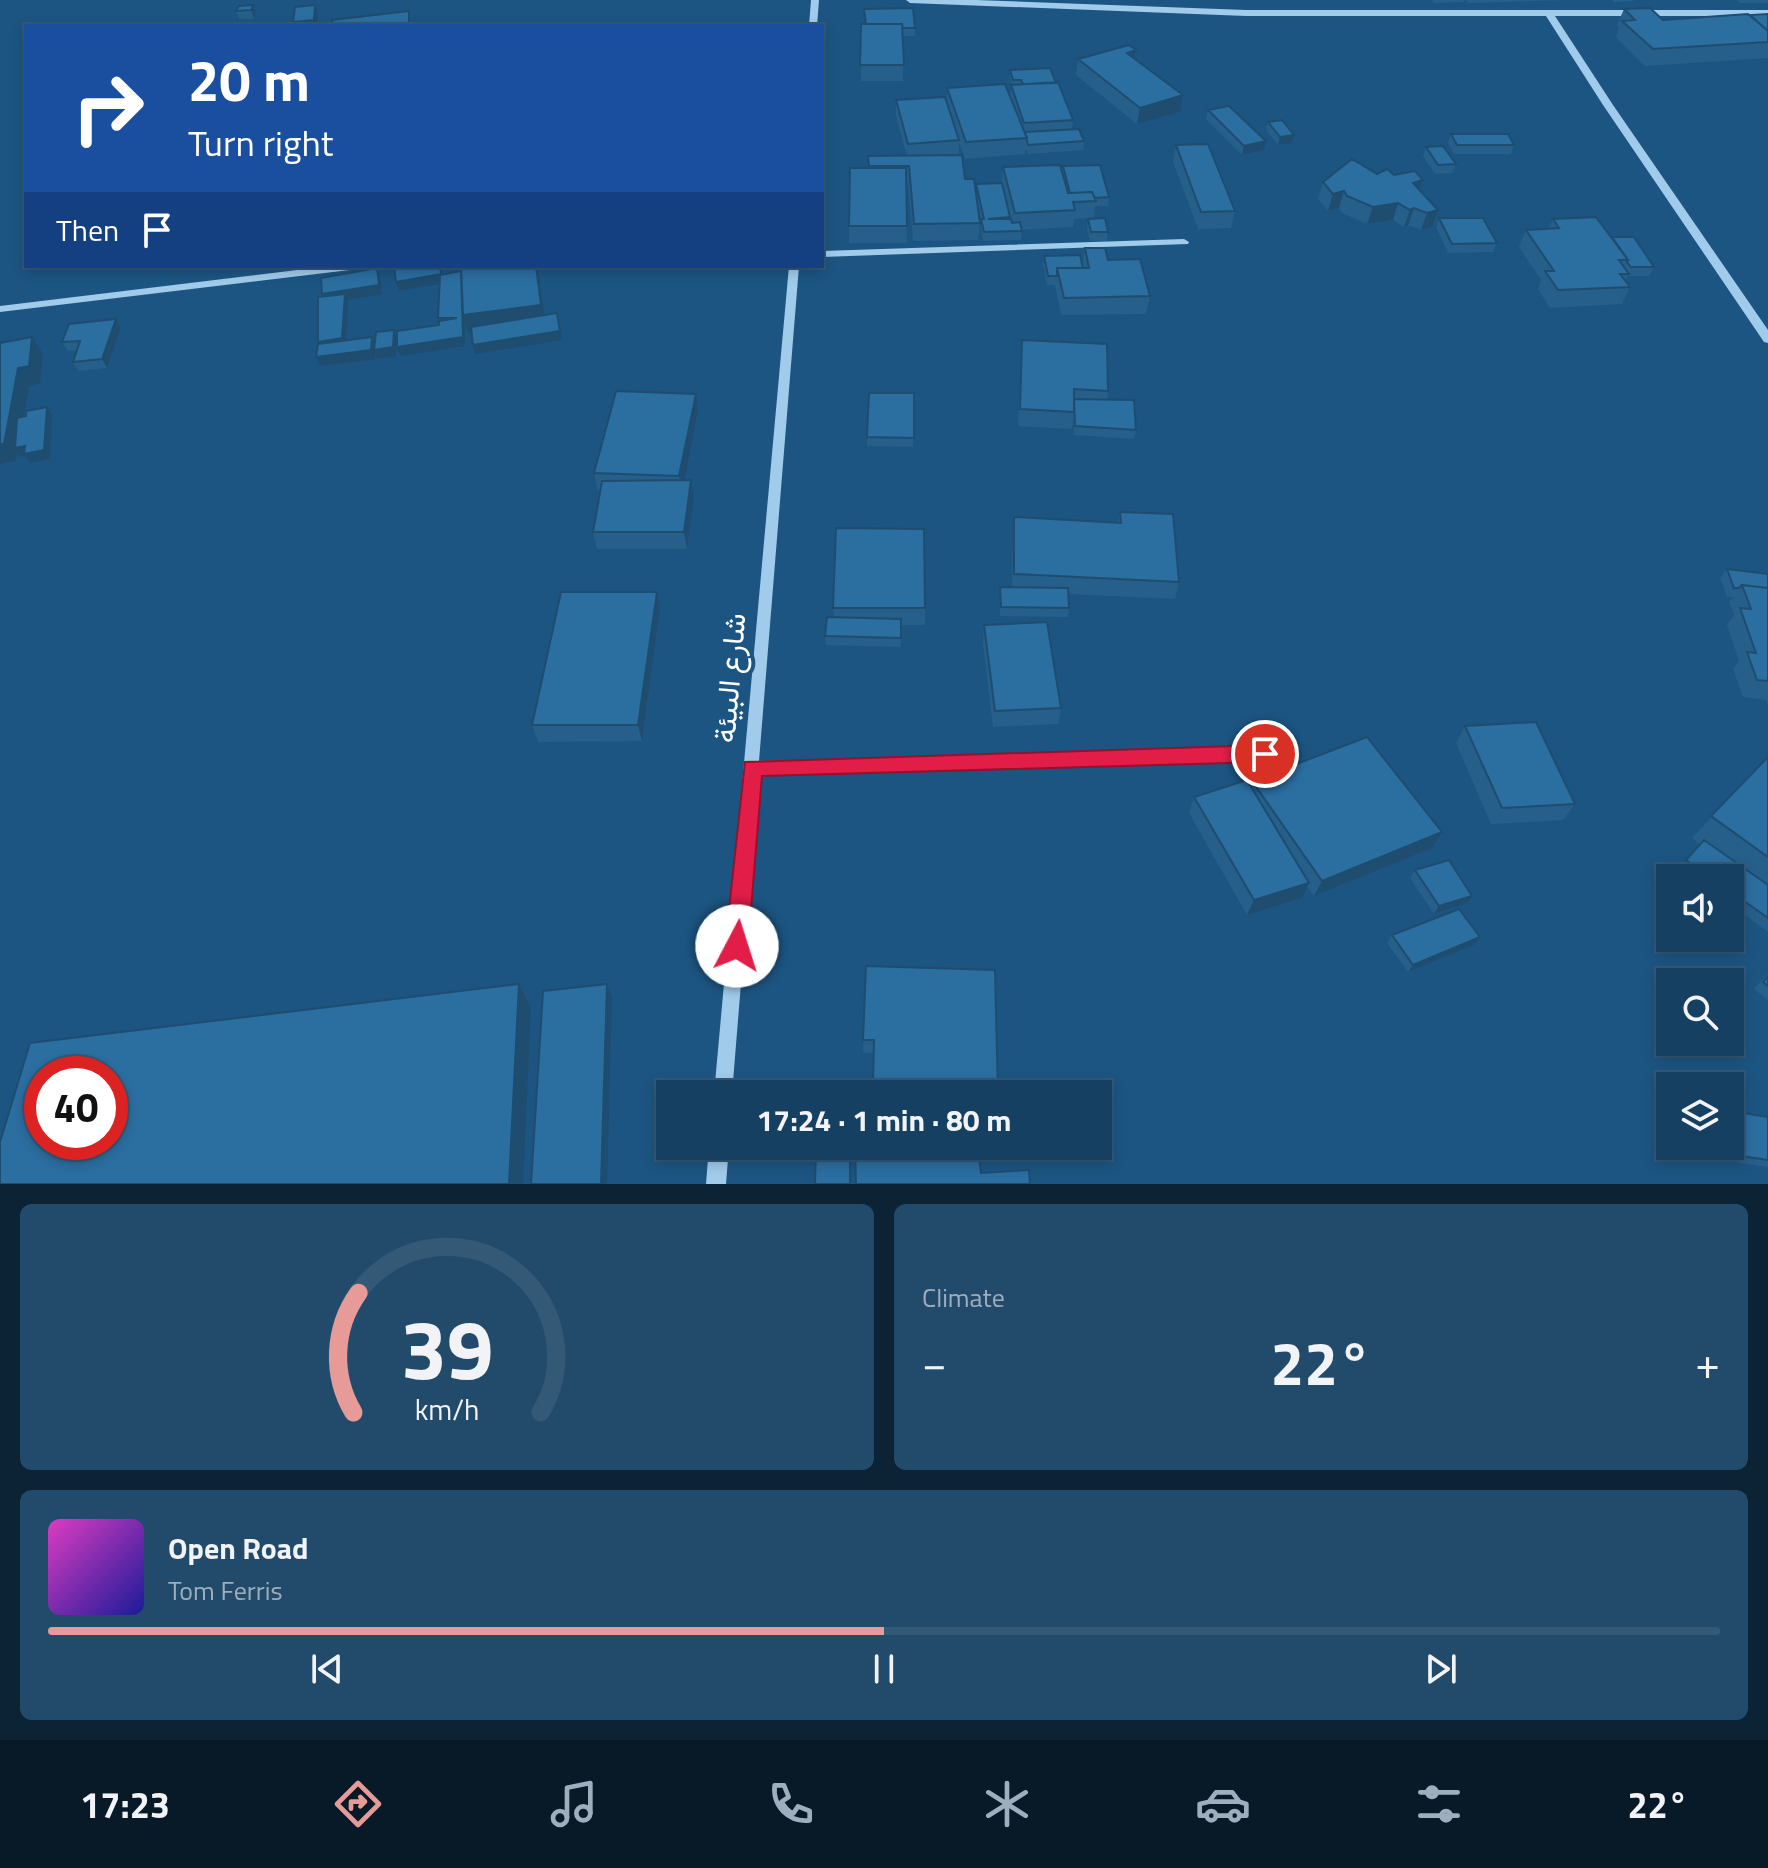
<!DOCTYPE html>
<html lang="en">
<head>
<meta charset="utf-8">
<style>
  :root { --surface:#154062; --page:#224b6b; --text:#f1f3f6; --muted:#9dafbe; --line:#345977; --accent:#e69b98 }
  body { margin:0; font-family:"Titillium Web",Vazirmatn,sans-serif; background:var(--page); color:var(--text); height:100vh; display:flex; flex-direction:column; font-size:30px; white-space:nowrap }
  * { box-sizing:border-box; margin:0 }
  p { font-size:26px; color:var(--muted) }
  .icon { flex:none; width:44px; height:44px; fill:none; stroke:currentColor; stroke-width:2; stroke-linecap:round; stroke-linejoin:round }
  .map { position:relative; height:1184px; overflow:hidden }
  .drawer { display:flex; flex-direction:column; gap:20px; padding:20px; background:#0c2336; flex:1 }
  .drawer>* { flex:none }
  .top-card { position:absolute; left:24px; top:24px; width:800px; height:244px; border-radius:0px; box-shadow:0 4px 12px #0003,0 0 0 2px var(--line); background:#1a4fa0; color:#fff; overflow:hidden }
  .buttons { position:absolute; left:1656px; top:864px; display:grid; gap:16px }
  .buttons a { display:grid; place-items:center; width:88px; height:88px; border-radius:0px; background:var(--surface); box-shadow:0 4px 12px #0003,0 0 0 2px var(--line); font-size:40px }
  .speed { position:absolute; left:24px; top:1056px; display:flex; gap:16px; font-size:40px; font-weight:700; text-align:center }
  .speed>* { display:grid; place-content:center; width:104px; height:104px; border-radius:50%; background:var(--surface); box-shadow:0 4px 12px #0003,0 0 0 2px var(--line); line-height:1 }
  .speed .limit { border:12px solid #d22; background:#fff; color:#111 }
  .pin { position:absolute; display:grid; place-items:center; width:68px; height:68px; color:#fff; margin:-34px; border:4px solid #fff; border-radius:50%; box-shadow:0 2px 8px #0007 }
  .me { position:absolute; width:88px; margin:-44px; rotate:5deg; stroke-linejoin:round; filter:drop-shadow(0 0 6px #0008) }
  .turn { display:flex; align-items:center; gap:28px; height:168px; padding:0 32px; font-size:36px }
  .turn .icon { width:104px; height:104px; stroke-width:2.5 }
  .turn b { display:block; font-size:56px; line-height:68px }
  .then { display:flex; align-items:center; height:76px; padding:0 32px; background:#0003; gap:16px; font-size:30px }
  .big { font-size:60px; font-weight:700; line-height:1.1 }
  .drawer .tile { flex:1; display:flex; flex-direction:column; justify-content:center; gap:12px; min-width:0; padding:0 28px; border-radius:12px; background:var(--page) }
  .drawer .dial { align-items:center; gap:0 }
  .dial svg { height:208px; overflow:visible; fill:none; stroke:var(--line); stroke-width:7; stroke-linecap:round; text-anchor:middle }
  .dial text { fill:var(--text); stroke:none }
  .song { display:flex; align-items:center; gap:24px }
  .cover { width:96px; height:96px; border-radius:12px; background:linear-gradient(135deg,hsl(310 70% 55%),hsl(240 70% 35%)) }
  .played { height:8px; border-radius:4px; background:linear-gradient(90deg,var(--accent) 50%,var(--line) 50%) }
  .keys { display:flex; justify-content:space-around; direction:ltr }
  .heat { display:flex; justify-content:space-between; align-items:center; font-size:44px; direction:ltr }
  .drawer .tiles { flex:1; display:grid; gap:20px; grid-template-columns:1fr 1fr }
  .tile:last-child { grid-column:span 2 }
  .trip { position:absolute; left:656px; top:1080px; width:456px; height:80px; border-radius:0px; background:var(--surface); box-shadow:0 4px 12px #0003,0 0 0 2px var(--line); font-weight:700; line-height:80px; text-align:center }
  .tabs { display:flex; height:128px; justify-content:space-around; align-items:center; background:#081a27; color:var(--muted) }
  .tabs .icon { width:56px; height:56px }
  .tabs .on { color:var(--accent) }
  .tabs b { font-size:36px; color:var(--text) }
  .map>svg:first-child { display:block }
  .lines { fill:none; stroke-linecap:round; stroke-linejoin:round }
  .minor { fill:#a1cbea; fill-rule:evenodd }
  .wall { fill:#255f8a }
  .shaded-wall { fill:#1e4d70 }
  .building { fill:#2b6ea0; stroke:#1e4d70; stroke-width:2; fill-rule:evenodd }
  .route { fill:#e11d48; stroke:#92132f; stroke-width:2 }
  .labels { text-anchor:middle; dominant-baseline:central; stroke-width:8; stroke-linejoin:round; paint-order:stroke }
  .street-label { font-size:30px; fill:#fff; stroke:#1c5582 }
</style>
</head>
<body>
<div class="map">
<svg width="1768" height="1184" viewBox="0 0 1768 1184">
  <rect width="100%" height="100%" fill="#1c5582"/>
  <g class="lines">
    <!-- minor -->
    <path class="minor" d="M811,0H819L817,26H809Z
      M906,0H976L1246,10H1768V16H1555L1613,105L1768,330V343L1764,342L1603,105L1546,16H1246L910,3Z
      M1184,239L1189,242L1188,244L822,257V251Z
      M330,266H363L358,269L0,312V306Z
      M789,266H799L759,761L1265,748L1270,749L1273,754L1270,759L1265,760L758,774L732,1094H714Z
      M709,1146H729L726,1184H706Z"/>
  </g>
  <!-- wall -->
  <path class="wall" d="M1432,0H1465L1464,2L1434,3Z
    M1466,0H1571L1468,3Z
    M1612,0H1634L1633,1L1614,2Z
    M1737,0H1768V3H1740Z
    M253,5L256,13L254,19H239L236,11Z
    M1624,9L1663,20L1768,14V58L1645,66L1616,37L1619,28L1617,25Z
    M861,24L915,28V36H903V81H861Z
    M1136,50L1135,59L1180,112L1137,124L1076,75L1078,59Z
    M1010,70L1056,83L1073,120L1072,129L1084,141L1083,150L1028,154L1026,149L1025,154L965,159L959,142V155L965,179L980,223L978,240L913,241L908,183H906L907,243H849V226L869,168L868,156H907L896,116V100L947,101V88L1010,95L1012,85L1010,78Z
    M1208,110L1264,150L1242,155L1206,119Z
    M1268,122L1294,135L1292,143L1278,145L1266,130Z
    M1451,134L1514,145L1511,154H1454L1448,143Z
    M1176,145L1235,211L1231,228L1198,229L1173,162Z
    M1426,147L1456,164L1452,173L1435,174L1423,156Z
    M1063,166L1109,197L1108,206H1095L1094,218L1074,219L1073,227L1022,230L1021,240L983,241L981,228V219L976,193V184L1002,183L1003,167L1062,173Z
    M1377,174L1423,180L1420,190L1438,210L1432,227L1421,230L1408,225L1404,227L1393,220L1367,224L1342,213L1339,208L1328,211L1318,199L1323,182Z
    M1439,218L1497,243L1493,252L1448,253L1436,227Z
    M1088,219L1108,232L1107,241H1090L1087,228Z
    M1553,219L1612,237L1654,267L1649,276H1628L1625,281L1630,287L1622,304L1550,308L1538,289L1541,280L1519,247L1526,230L1548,229Z
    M1085,248L1108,260L1150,296L1146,314L1061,315L1055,285H1047L1043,265L1044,256L1082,266Z
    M116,319L121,328L107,368L79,371L73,362L77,350L68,351L62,342Z
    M1022,340L1108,391L1107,400L1136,430L1134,439L1074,435L1073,418L1072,429L1018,426Z
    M869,393H914L913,447L867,446Z
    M696,394L698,411L684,480L694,498L687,549H597L593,532L601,491H598L594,473Z
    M1120,512L1179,582L1175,599L1068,594L1069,608L1068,617L1000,616V587H1012L1013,534L1014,517L1118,523Z
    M1727,569L1768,574V706L1766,700L1743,697L1733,669L1739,661L1727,625L1734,615L1729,602L1733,597H1727L1720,578Z
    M833,608H925V625H901V647L826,645L825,636L834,617Z
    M660,609L642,741L538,742L532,725Z
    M984,625L1061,708L1058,724L993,727L983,642Z
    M1465,726L1575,804L1563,820L1491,824L1456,743Z
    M1768,757V932L1730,904V878H1693L1679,868L1699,844L1692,838Z
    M1252,781L1432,848L1314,896L1307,887L1302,898L1247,915L1189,813L1194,797L1250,785Z
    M1415,870L1467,903L1434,914L1410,878Z
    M1392,935L1474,945L1408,972L1387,943Z
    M866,966L998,1094H854L873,1090L874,1053H863Z
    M1768,973V1000L1754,989Z
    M1768,1117V1167L1714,1159L1711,1146H1730Z
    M855,1146L908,1147L998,1146L996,1152H979L981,1173L1030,1184Z"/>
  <!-- shaded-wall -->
  <path class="shaded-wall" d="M253,5L256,13L254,19L251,10Z
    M315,5L318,13L317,26H294L293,22Z
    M1136,50L1133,66L1127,53Z
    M1183,95L1180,112L1137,124L1140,108Z
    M1294,135L1292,143L1278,145L1280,137Z
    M1266,141L1264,150L1242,155L1244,146Z
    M1423,180L1417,197L1413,183Z
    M1344,191L1339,208L1328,211L1333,194Z
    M1398,203L1393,220L1367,224L1373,207Z
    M1414,208L1408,225L1404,227L1410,210Z
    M1438,210L1432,227L1421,230L1427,213Z
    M440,266L444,283L399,291L396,282Z
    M482,266H544L538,267L545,322L468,333L465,322V346L400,356L397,347L463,337L462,271Z
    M377,268L380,277L382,294L347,300L348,303L346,347L322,351L318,342L325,303L322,294Z
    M557,313L562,340L475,354L473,345Z
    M116,319L121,328L107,368L102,359Z
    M394,330L398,340L396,356L377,359L375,353V359L320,366L316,357L372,337L376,346Z
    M32,337L43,354L40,383L29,386L18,448L47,407L52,416L50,459L30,463L26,456L21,457L17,452L16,461L0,464V444L18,368Z
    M696,394L698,411L682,493L679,476Z
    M691,480L694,498L687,549L684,532Z
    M657,592L660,609L642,741L638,725Z
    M1442,832L1432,848L1314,896L1322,881Z
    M1309,883L1302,898L1247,915L1254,900Z
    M1472,896L1467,903L1434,914L1439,906Z
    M1480,937L1474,945L1408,972L1413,965Z
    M519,984L531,1008L523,1184H509Z
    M607,984L612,998L607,1184H601Z"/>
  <!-- building -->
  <path class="building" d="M253,5L251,10L236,11L239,6Z
    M315,5L314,20L293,22L295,7Z
    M913,8L915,28H903L902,24H866L864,9Z
    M1650,8L1663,20L1748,14L1768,31V42L1653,49L1622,21L1635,20L1624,9Z
    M409,11V26H332V20Z
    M1768,14V31L1750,15Z
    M861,24H902L904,65H860Z
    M1129,45L1136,50L1127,53L1183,95L1140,108L1078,59Z
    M1050,68L1056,83L1023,84L1021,80H1013L1010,70Z
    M1058,82L1073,120L1024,123L1011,85Z
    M1005,84L1027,138L966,142L947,88Z
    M945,97L959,140L908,144L896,100Z
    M1229,106L1266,141L1244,146L1208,110Z
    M1282,120L1294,135L1280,137L1268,122Z
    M1079,129L1084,141L1028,145L1025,132Z
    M1451,134H1508L1514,145H1457Z
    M1208,144L1235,211L1201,212L1176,145Z
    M1443,146L1456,164L1438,165L1426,147Z
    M962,155L965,179H974L980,223L914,224L909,166H869L868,156Z
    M1352,159L1377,174L1387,169L1394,175L1415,171L1423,180L1413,183L1438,210L1427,213L1414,208L1410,210L1398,203L1373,207L1347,196L1344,191L1333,194L1323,182Z
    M1060,165L1068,193L1092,192L1096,201L1073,202L1075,210L1015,213L1003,167Z
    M1100,165L1109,197L1095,198L1092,192L1070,193L1063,166Z
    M850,168H906L907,226H849Z
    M1002,183L1010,217L988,219H1011L1012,223L1020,222L1022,231L984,232L981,219H984L976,184Z
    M1596,217L1628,260H1619L1629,274H1620L1630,287L1558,290L1545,271H1554L1526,230L1559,228L1553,219Z
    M1105,218L1108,232H1091L1088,219Z
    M1439,218H1483L1497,243L1452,244Z
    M1612,237H1634L1654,267H1631L1627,262L1628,260Z
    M1085,248H1105L1108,260L1140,259L1150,296L1064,298L1057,268H1089Z
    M1080,255L1083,268H1057V276H1048L1044,256Z
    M394,266H440L441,274L396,282Z
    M461,266H536L541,305L463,315Z
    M377,268L379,285L322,294L321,278Z
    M461,271L463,337L397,347V331L439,325V321L457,318H438L440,275Z
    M345,294L342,338L318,342V297Z
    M557,313L560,331L473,345L471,327Z
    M116,319L102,359L73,362L80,341L62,342L69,324Z
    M394,330L393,347L374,350L376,332Z
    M32,337L29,366L18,368L4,444H0V343Z
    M372,337L371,350L316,357L318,344Z
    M1022,340L1107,344L1108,391L1074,389V412L1020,409Z
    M616,391L696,394L679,476L594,473Z
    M869,393H914V438L867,437Z
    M1074,399L1134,400L1136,430L1075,426Z
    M47,407L44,450L24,454L25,446L15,448L17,418L26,416V411Z
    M691,480L684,532H593L602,481Z
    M1120,512L1173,514L1179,582L1014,574V517L1121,523Z
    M836,528L924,529L925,608H833Z
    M1727,569L1768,574V588L1742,585L1739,588H1734Z
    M1742,585L1768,588V681L1757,680L1747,652L1756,653L1740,608L1751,609Z
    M1000,587L1068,588L1069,608L1001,607Z
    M561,592H657L638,725H532Z
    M827,617L901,619V638L825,636Z
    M1047,622L1061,708L995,711L984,625Z
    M1536,722L1575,804L1502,808L1465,726Z
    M1367,737L1442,832L1322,881L1252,781Z
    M1768,757V857L1711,816Z
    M1247,780L1309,883L1254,900L1194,797Z
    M1704,840L1768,885V918L1730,891V878H1712L1686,860Z
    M1449,860L1472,896L1439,906L1415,870Z
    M1459,909L1480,937L1413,965L1392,935Z
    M866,966L995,970L998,1094H917V1083L873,1082L874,1040H863Z
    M1768,976V986L1763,982Z
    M519,984L509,1184H0V1142L30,1043ZM42,1074H110V1142H42Z
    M607,984L601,1184H531L543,991Z
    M905,1089V1094H854L853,1091Z
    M1730,1111L1768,1117V1160L1722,1153L1721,1146H1730Z
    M816,1146H850V1184H815Z
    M855,1146H908V1147L978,1146L981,1173L1029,1170L1030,1184H856Z"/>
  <!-- route -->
  <path class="route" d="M1265,745L1272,748L1275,754L1272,760L1265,762L762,776L748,946L745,953L737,956L729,953L725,946L745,762Z"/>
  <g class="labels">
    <!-- street labels -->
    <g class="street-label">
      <text transform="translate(729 678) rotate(-85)">شارع البيئة</text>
    </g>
  </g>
</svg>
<div class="buttons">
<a><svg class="icon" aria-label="sound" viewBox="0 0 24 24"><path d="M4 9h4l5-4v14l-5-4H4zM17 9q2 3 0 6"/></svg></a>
<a><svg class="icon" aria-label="search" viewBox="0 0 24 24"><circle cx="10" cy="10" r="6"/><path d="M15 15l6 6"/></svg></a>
<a><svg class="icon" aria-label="layers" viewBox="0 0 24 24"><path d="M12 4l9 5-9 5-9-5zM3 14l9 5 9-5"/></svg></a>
</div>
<div class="speed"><div class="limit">40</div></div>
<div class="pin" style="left:1265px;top:754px;background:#d93025"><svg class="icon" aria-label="arrive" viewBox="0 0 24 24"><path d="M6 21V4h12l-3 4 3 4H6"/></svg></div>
<svg class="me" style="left:737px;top:946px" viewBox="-20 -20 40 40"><circle r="19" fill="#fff"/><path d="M0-13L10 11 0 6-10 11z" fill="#e11d48"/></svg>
<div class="trip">17:24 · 1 min · 80 m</div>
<div class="top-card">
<div class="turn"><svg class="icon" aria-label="right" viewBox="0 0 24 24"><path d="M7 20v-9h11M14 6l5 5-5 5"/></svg><div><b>20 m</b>Turn right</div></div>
<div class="then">Then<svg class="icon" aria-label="arrive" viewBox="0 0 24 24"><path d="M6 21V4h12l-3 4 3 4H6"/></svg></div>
</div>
</div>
<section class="drawer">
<div class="tiles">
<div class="tile dial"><svg viewBox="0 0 100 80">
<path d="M14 69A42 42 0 1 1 86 69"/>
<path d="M14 69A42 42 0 0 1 16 23" stroke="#e69b98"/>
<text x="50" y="56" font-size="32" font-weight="700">39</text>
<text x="50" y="72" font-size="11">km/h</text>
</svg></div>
<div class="tile"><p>Climate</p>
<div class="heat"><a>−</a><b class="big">22°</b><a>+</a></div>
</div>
<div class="tile">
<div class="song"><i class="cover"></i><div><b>Open Road</b><p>Tom Ferris</p></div></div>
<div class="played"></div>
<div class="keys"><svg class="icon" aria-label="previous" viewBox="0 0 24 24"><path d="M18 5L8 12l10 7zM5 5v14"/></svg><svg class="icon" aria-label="pause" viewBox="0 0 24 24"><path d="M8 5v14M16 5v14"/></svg><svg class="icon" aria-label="next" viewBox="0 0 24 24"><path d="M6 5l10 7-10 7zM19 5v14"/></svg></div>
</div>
</div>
</section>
<nav class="tabs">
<b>17:23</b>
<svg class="icon on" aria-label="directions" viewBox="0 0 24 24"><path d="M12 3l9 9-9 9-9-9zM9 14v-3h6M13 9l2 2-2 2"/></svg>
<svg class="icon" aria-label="music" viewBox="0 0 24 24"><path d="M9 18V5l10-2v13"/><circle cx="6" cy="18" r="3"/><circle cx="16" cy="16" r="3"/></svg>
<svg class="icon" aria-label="phone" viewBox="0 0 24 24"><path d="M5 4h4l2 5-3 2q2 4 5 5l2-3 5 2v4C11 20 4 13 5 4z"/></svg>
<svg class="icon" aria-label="climate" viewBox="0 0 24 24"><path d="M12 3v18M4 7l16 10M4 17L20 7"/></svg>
<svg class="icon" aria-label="car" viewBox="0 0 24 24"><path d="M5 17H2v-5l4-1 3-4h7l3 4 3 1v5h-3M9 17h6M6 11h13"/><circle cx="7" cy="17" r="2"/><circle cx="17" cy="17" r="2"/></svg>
<svg class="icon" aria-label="filters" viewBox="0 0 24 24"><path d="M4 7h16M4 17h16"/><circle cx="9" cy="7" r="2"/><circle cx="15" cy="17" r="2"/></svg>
<b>22°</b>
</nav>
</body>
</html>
